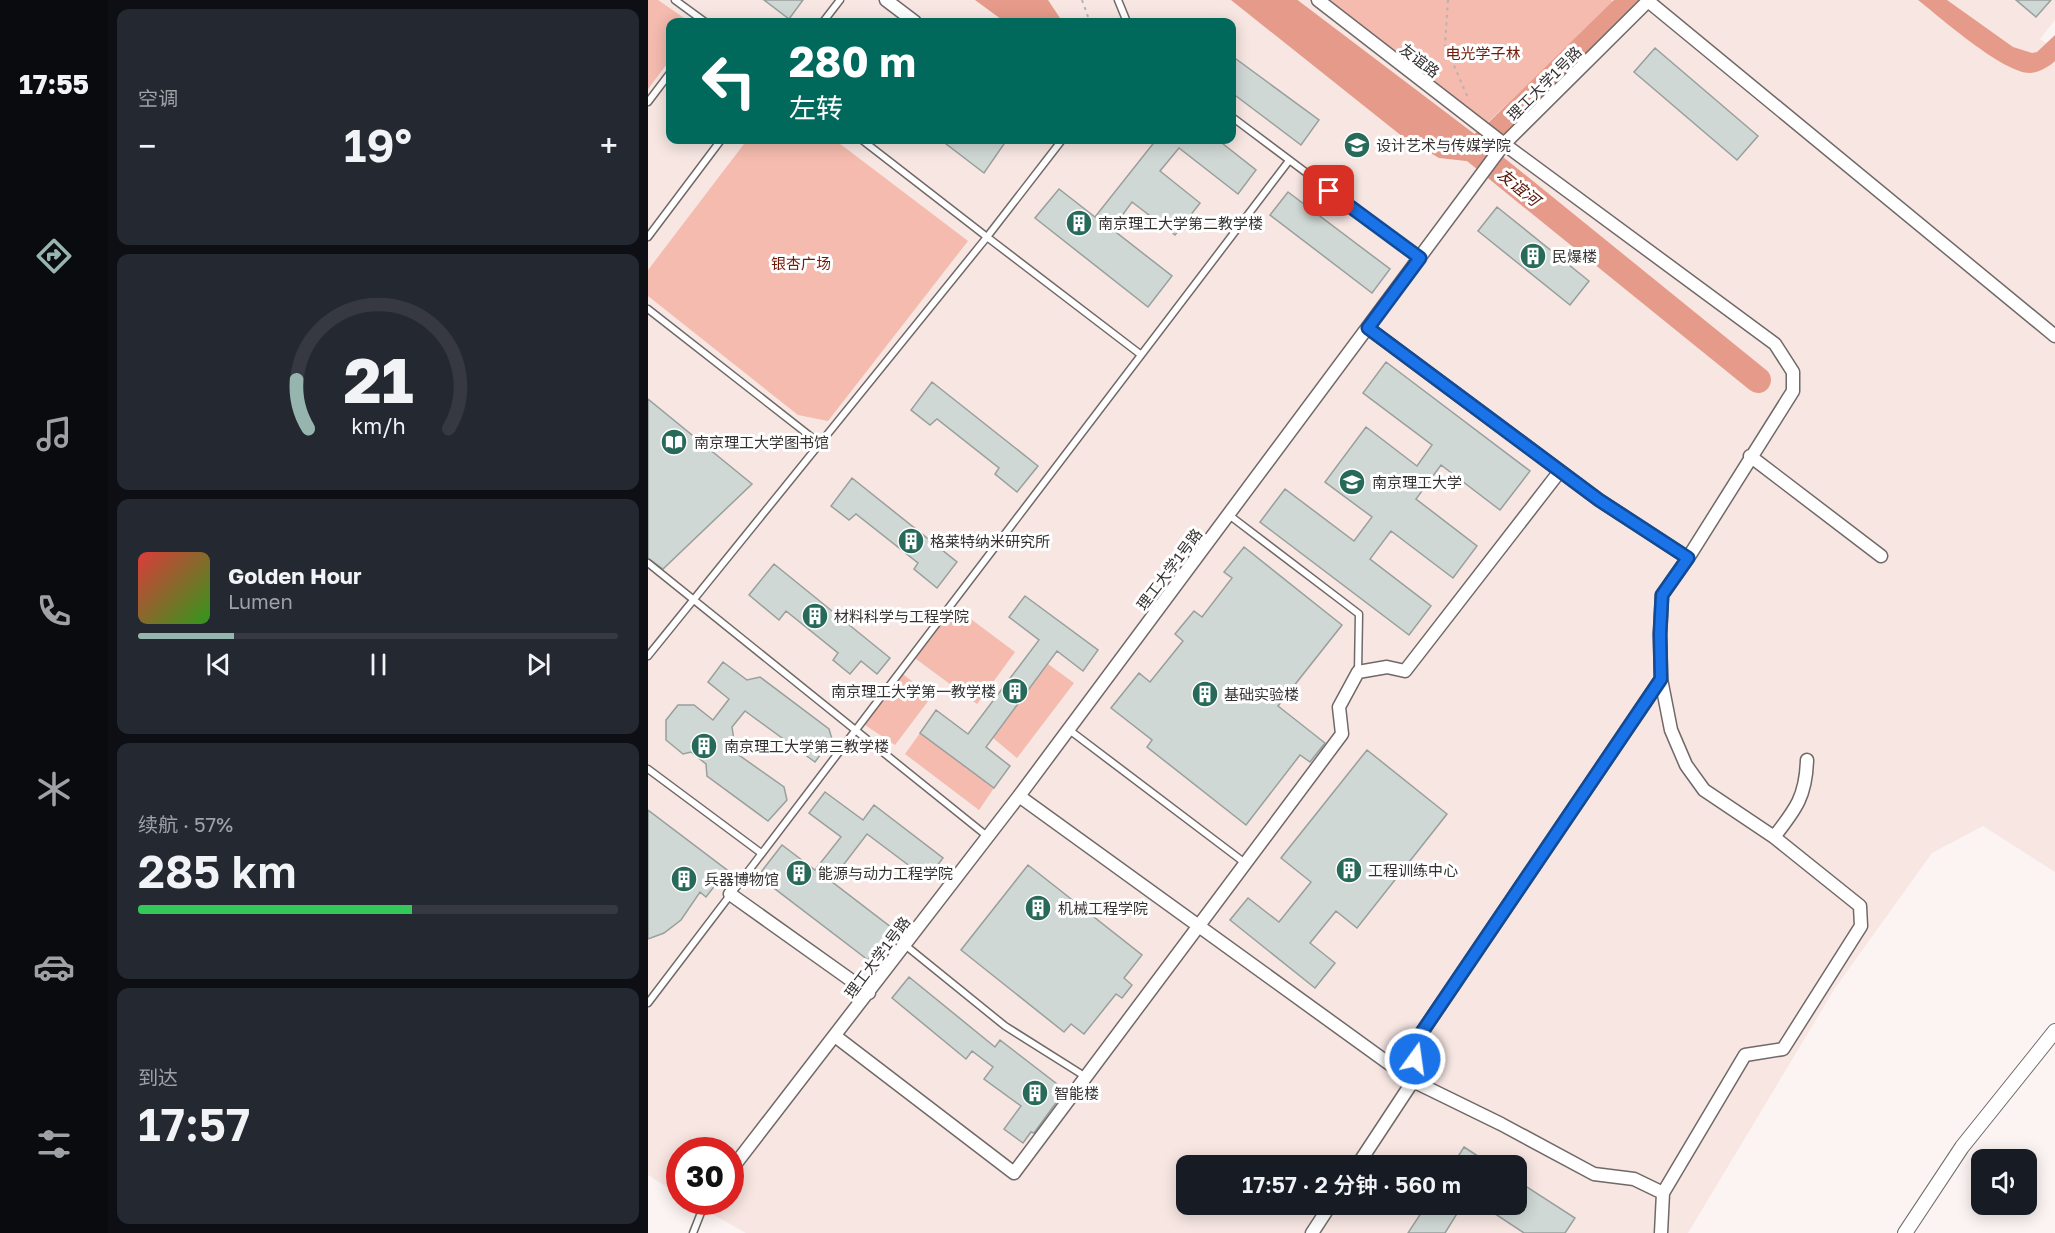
<!DOCTYPE html>
<html lang="zh">
<head>
<meta charset="utf-8">
<style>
  :root { --surface:#171b24; --page:#242831; --text:#f1f3f6; --muted:#9ea1a6; --line:#363941; --accent:#97b5af }
  body { margin:0; font-family:"Golos Text","Noto Sans SC",sans-serif; background:var(--page); color:var(--text); height:100vh; display:flex; flex-direction:column; font-size:22px; white-space:nowrap }
  * { box-sizing:border-box; margin:0 }
  p { font-size:20px; color:var(--muted) }
  .icon { flex:none; width:33px; height:33px; fill:none; stroke:currentColor; stroke-width:2; stroke-linecap:round; stroke-linejoin:round }
  .map { position:relative; flex:1; overflow:hidden }
  .panel { display:flex; flex-direction:column; gap:9px; padding:9px; background:#0d0f14; width:540px }
  .panel>* { flex:none }
  .hud { position:absolute; left:18px; top:18px; width:570px; height:126px; border-radius:12px; box-shadow:0 3px 15px #0003; background:#00695c; color:#fff; overflow:hidden }
  .tools { position:absolute; left:1323px; top:1149px; display:grid; gap:12px }
  .tools a { display:grid; place-items:center; width:66px; height:66px; border-radius:12px; background:var(--surface); box-shadow:0 3px 15px #0003; font-size:30px }
  .speed { position:absolute; left:18px; top:1137px; display:flex; gap:12px; font-size:30px; font-weight:700; text-align:center }
  .speed>* { display:grid; place-content:center; width:78px; height:78px; border-radius:50%; background:var(--surface); box-shadow:0 3px 15px #0003; line-height:1 }
  .speed .limit { border:9px solid #d22; background:#fff; color:#111 }
  .pin { position:absolute; display:grid; place-items:center; width:51px; height:51px; color:#fff; margin:-26px; border-radius:12px; box-shadow:0 3px 9px #0006 }
  .me { position:absolute; width:66px; margin:-33px; rotate:14deg; stroke-linejoin:round; filter:drop-shadow(0 0 4px #0008) }
  .turn { display:flex; align-items:center; gap:21px; height:126px; padding:0 24px; font-size:27px }
  .turn .icon { width:78px; height:78px; stroke-width:2.5 }
  .turn b { display:block; font-size:42px; line-height:51px }
  .big { font-size:45px; font-weight:600; line-height:1.1 }
  .panel .card { flex:1; display:flex; flex-direction:column; justify-content:center; gap:9px; min-width:0; padding:0 21px; border-radius:12px; background:var(--page) }
  .panel .dial { align-items:center; gap:0 }
  .dial svg { height:156px; overflow:visible; fill:none; stroke:var(--line); stroke-width:7; stroke-linecap:round; text-anchor:middle }
  .dial text { fill:var(--text); stroke:none }
  .song { display:flex; align-items:center; gap:18px }
  .cover { width:72px; height:72px; border-radius:9px; background:linear-gradient(135deg,hsl(0 70% 55%),hsl(110 70% 35%)) }
  .played { height:6px; border-radius:3px; background:linear-gradient(90deg,var(--accent) 20%,var(--line) 20%) }
  .keys { display:flex; justify-content:space-around; direction:ltr }
  .heat { display:flex; justify-content:space-between; align-items:center; font-size:33px; direction:ltr }
  .charge { height:9px; border-radius:4px; background:linear-gradient(90deg,#34c759 57%,var(--line) 0) }
  .trip { position:absolute; left:528px; top:1155px; width:351px; height:60px; border-radius:12px; background:var(--surface); box-shadow:0 3px 15px #0003; font-weight:600; line-height:60px; text-align:center }
  main { display:flex; flex:1; min-height:0 }
  .menu { display:flex; flex-direction:column; width:108px; justify-content:space-around; align-items:center; background:#090b0e; color:var(--muted) }
  .menu .icon { width:42px; height:42px }
  .menu .current { color:var(--accent) }
  .menu b { font-size:27px; color:var(--text) }
  .map>svg:first-child { display:block }
  .built { fill:#f7e6e2; fill-rule:evenodd }
  .green { fill:#f4bbae }
  .water { fill:#e69a8a }
  .lines { fill:none; stroke-linecap:round; stroke-linejoin:round }
  .river { stroke:#e69a8a; stroke-width:26 }
  .building { fill:#d0d8d5; stroke:#989f9c; stroke-width:1.5 }
  .service-casing { stroke:#706968; stroke-width:9 }
  .minor-casing { stroke:#706968; stroke-width:15 }
  .tertiary-casing { stroke:#706968; stroke-width:16 }
  .path { stroke:#b8b2b0; stroke-width:2; stroke-dasharray:3 4.5; stroke-linecap:butt }
  .service { stroke:#fff; stroke-width:6 }
  .minor { stroke:#fff; stroke-width:12 }
  .tertiary { stroke:#fff; stroke-width:14 }
  .route-casing { stroke:#114b97; stroke-width:15 }
  .route { stroke:#1a73e8; stroke-width:10 }
  .labels { text-anchor:middle; dominant-baseline:central; stroke-width:6; stroke-linejoin:round; paint-order:stroke }
  .park-label { font-size:15px; fill:#721909; stroke:#fff }
  .street-label { font-size:15px; fill:#363232; stroke:#fff }
  .poi-label { font-size:15px; fill:#363232; stroke:#fff; text-anchor:start }
  .water-label { font-size:16px; font-style:italic; fill:#551206; stroke:#fff }
</style>
</head>
<body>
<main>
<nav class="menu">
<b>17:55</b>
<svg class="icon current" aria-label="directions" viewBox="0 0 24 24"><path d="M12 3l9 9-9 9-9-9zM9 14v-3h6M13 9l2 2-2 2"/></svg>
<svg class="icon" aria-label="music" viewBox="0 0 24 24"><path d="M9 18V5l10-2v13"/><circle cx="6" cy="18" r="3"/><circle cx="16" cy="16" r="3"/></svg>
<svg class="icon" aria-label="phone" viewBox="0 0 24 24"><path d="M5 4h4l2 5-3 2q2 4 5 5l2-3 5 2v4C11 20 4 13 5 4z"/></svg>
<svg class="icon" aria-label="climate" viewBox="0 0 24 24"><path d="M12 3v18M4 7l16 10M4 17L20 7"/></svg>
<svg class="icon" aria-label="car" viewBox="0 0 24 24"><path d="M5 17H2v-5l4-1 3-4h7l3 4 3 1v5h-3M9 17h6M6 11h13"/><circle cx="7" cy="17" r="2"/><circle cx="17" cy="17" r="2"/></svg>
<svg class="icon" aria-label="filters" viewBox="0 0 24 24"><path d="M4 7h16M4 17h16"/><circle cx="9" cy="7" r="2"/><circle cx="15" cy="17" r="2"/></svg>
</nav>
<section class="panel">
<div class="card"><p>空调</p>
<div class="heat"><a>−</a><b class="big">19°</b><a>+</a></div>
</div>
<div class="card dial"><svg viewBox="0 0 100 80">
<path d="M14 69A42 42 0 1 1 86 69"/>
<path d="M14 69A42 42 0 0 1 8 44" stroke="#97b5af"/>
<text x="50" y="56" font-size="32" font-weight="700">21</text>
<text x="50" y="72" font-size="11">km/h</text>
</svg></div>
<div class="card">
<div class="song"><i class="cover"></i><div><b>Golden Hour</b><p>Lumen</p></div></div>
<div class="played"></div>
<div class="keys"><svg class="icon" aria-label="previous" viewBox="0 0 24 24"><path d="M18 5L8 12l10 7zM5 5v14"/></svg><svg class="icon" aria-label="pause" viewBox="0 0 24 24"><path d="M8 5v14M16 5v14"/></svg><svg class="icon" aria-label="next" viewBox="0 0 24 24"><path d="M6 5l10 7-10 7zM19 5v14"/></svg></div>
</div>
<div class="card"><p>续航 · 57%</p><b class="big">285 km</b><div class="charge"></div></div>
<div class="card"><p>到达</p><b class="big">17:57</b></div>
</section>
<div class="map">
<svg width="1407" height="1233" viewBox="0 0 1407 1233">
  <rect width="100%" height="100%" fill="#fcf4f2"/>
  <!-- built -->
  <path class="built" d="M0,0H1407V20L1392,39L1407,49V872L1335,826L1284,853L1187,988L1040,1233H98L43,1202H82V1150H32L31,1195L14,1184L0,1175ZM22,22H584V140H22ZM538,1166H868V1204H538Z"/>
  <!-- green -->
  <path class="green" d="M0,0H10L42,22H22V60L0,89Z
    M676,0H963L967,3L838,124Z
    M99,140H187L320,241L180,421L150,415L0,296V270Z
    M304,605L367,652L329,704L264,656Z
    M400,664L426,683L369,758L345,738Z
    M252,672L284,696L247,745L214,723Z
    M272,733L346,788L331,810L257,754Z"/>
  <!-- water -->
  <path class="water" d="M327,0H400L414,21L413,22H357Z
    M583,0H630L781,125L802,136L811,139L821,138L837,126L966,0H994L841,151L818,161L791,158L755,137Z
    M1270,0H1299L1365,47L1384,53L1389,52L1407,35V61C1402,66 1390,73 1382,73C1355,73 1293,18 1270,0Z"/>
  <g class="lines">
    <!-- river -->
    <path class="river" d="M628,0L821,146L1110,380"/>
  </g>
  <!-- building -->
  <path class="building" d="M116,0H155L141,19Z
    M1368,0H1403L1388,17Z
    M1007,48L1110,136L1089,160L986,72Z
    M584,56L671,120L653,145L584,93Z
    M293,140H351L356,144L336,173Z
    M508,140H570L608,170L590,194L531,148L512,171L552,203L527,235L484,202L464,229L524,276L500,307L387,218L411,189L447,217Z
    M640,192L742,269L724,293L622,215Z
    M849,207L941,281L922,305L830,231Z
    M738,362L882,471L852,510L793,465L768,499L829,546L805,578L743,531L722,559L783,606L761,635L612,522L637,489L706,541L724,517L677,482L718,427L769,466L784,445L715,393Z
    M284,382L390,466L369,492L347,474L351,468L289,419L282,425L263,410Z
    M0,399L104,484L15,569L0,558Z
    M204,478L309,562L289,588L266,569L270,563L208,514L201,520L183,506Z
    M596,547L694,625L630,706L677,743L662,762L652,755L598,825L499,747L504,740L463,708L491,673L502,682L535,641L527,634L546,611L554,617L584,578L576,572Z
    M126,564L242,658L229,674L213,661L202,674L185,660L190,653L138,611L131,620L101,595Z
    M377,596L450,650L435,671L409,651L338,747L362,766L346,788L272,733L288,710L320,734L391,640L361,617Z
    M75,662L99,680L112,677L181,729L184,739L167,762L97,711L84,727L88,753L136,787L139,800L120,821L59,776L58,764L43,752L35,754L18,740V720L30,705H46L65,720L81,699L60,682Z
    M719,750L799,814L709,928L688,911L662,943L687,963L667,988L582,920L600,898L631,922L663,882L633,858Z
    M177,792L215,820L226,805L295,858L279,879L219,834L183,881L244,928L220,960L110,876L134,845L167,870L193,837L161,813Z
    M0,810L79,870L58,897L52,892L33,920L16,933L0,939Z
    M380,865L494,955L476,978L484,985L474,998L468,994L436,1034L423,1024L416,1032L313,950Z
    M261,977L347,1047L352,1040L409,1084L406,1091L413,1096L386,1133L383,1132L375,1143L356,1129L373,1106L336,1079L345,1067L324,1051L318,1059L244,998Z
    M816,1147L845,1166H804Z
    M868,1180L927,1218L917,1233H876L832,1204H868Z
    M779,1204H815L797,1233H760Z"/>
  <g class="lines">
    <defs>
      <path id="service" d="M27,0L57,22
        M470,0L479,22
        M175,22L192,0
        M0,102L22,73
        M584,117L772,258
        M414,140L339,237L492,354
        M0,237L73,140
        M0,309L171,443
        M581,515L711,614L710,672
        M0,563L339,836
        M0,656L339,237L214,140
        M420,729L597,863
        M0,769L113,853
        M257,945L357,1026L438,1077
        M0,1003L640,162
        M45,1233L56,1205"/>
      <path id="minor" d="M238,0L267,22
        M670,0L856,144L1127,344L1145,372V391L1040,558L1014,595L1012,634L1013,679L1023,730L1038,765L1056,790L1126,837L1212,906L1213,926L1135,1049L1097,1055L1015,1193
        M1000,1L1407,336
        M720,328L951,500L1040,558
        M1102,456L1233,556
        M371,796L765,1081L709,1166
        M1126,837C1148,809 1158,796 1159,760
        M82,894L221,993
        M187,1036L366,1173L694,734L691,707L710,672L739,667L757,671L912,471
        M82,1171L371,796L856,144L1001,0
        M57,1205L59,1202
        M664,1233L683,1204
        M1013,1233L1015,1193L986,1179L946,1174L853,1124L765,1081L770,1038L1013,679"/>
      <path id="tertiary" d="M1257,1233L1314,1147L1407,1031"/>
    </defs>
    <!-- service casing -->
    <use href="#service" class="service-casing"/>
    <!-- minor casing -->
    <use href="#minor" class="minor-casing"/>
    <!-- tertiary casing -->
    <use href="#tertiary" class="tertiary-casing"/>
    <!-- path -->
    <path class="path" d="M434,0L442,22
      M800,0L797,45L821,100"/>
    <!-- service -->
    <use href="#service" class="service"/>
    <!-- minor -->
    <use href="#minor" class="minor"/>
    <!-- tertiary -->
    <use href="#tertiary" class="tertiary"/>
  </g>
  <g class="lines">
    <defs>
      <path id="route" d="M681,191L772,258L720,328L951,500L1040,558L1014,595L1012,634L1013,679L770,1038L767,1059"/>
    </defs>
    <!-- route casing -->
    <use href="#route" class="route-casing"/>
    <!-- route -->
    <use href="#route" class="route"/>
  </g>
  <!-- icons -->
  <defs>
    <symbol id="university-disc" viewBox="-11 -11 22 22"><circle r="9.5" fill="#286a59" stroke="#fff"/><path d="M0-5L7-2L0 1L-7-2ZM-4 1L0 2.5L4 1V4Q0 6-4 4Z" fill="#fff"/></symbol>
    <symbol id="building-disc" viewBox="-11 -11 22 22"><circle r="9.5" fill="#286a59" stroke="#fff"/><path d="M-4-6H4V6H1V3H-1V6H-4ZM-2.5-4.3h1.7v1.8h-1.7ZM.8-4.3h1.7v1.8H.8ZM-2.5-1h1.7V.8h-1.7ZM.8-1h1.7V.8H.8Z" fill="#fff"/></symbol>
    <symbol id="library-disc" viewBox="-11 -11 22 22"><circle r="9.5" fill="#286a59" stroke="#fff"/><path d="M-6-4Q-3-5.5-.7-3.5V5Q-3 3-6 4ZM6-4Q3-5.5 .7-3.5V5Q3 3 6 4Z" fill="#fff"/></symbol>
  </defs>
  <g fill-rule="evenodd">
    <use href="#university-disc" x="694" y="130" width="30" height="30"/>
    <use href="#building-disc" x="416" y="208" width="30" height="30"/>
    <use href="#building-disc" x="870" y="241" width="30" height="30"/>
    <use href="#library-disc" x="11" y="427" width="30" height="30"/>
    <use href="#university-disc" x="689" y="467" width="30" height="30"/>
    <use href="#building-disc" x="248" y="526" width="30" height="30"/>
    <use href="#building-disc" x="152" y="601" width="30" height="30"/>
    <use href="#building-disc" x="352" y="676" width="30" height="30"/>
    <use href="#building-disc" x="542" y="679" width="30" height="30"/>
    <use href="#building-disc" x="41" y="731" width="30" height="30"/>
    <use href="#building-disc" x="686" y="855" width="30" height="30"/>
    <use href="#building-disc" x="136" y="858" width="30" height="30"/>
    <use href="#building-disc" x="21" y="864" width="30" height="30"/>
    <use href="#building-disc" x="375" y="893" width="30" height="30"/>
    <use href="#building-disc" x="372" y="1078" width="30" height="30"/>
  </g>
  <g class="labels">
    <!-- park labels -->
    <g class="park-label">
      <text x="835" y="53">电光学子林</text>
      <text x="153" y="263">银杏广场</text>
    </g>
    <!-- street labels -->
    <g class="street-label">
      <text transform="translate(772 60) rotate(38)">友谊路</text>
      <text transform="translate(896 83) rotate(-45)">理工大学1号路</text>
      <text transform="translate(521 569) rotate(-53)">理工大学1号路</text>
      <text transform="translate(229 957) rotate(-53)">理工大学1号路</text>
    </g>
    <!-- poi labels -->
    <g class="poi-label">
      <text x="728" y="145">设计艺术与传媒学院</text>
      <text x="450" y="223">南京理工大学第二教学楼</text>
      <text x="904" y="256">民爆楼</text>
      <text x="46" y="442">南京理工大学图书馆</text>
      <text x="724" y="482">南京理工大学</text>
      <text x="282" y="541">格莱特纳米研究所</text>
      <text x="186" y="616">材料科学与工程学院</text>
      <text x="348" y="691" text-anchor="end">南京理工大学第一教学楼</text>
      <text x="576" y="694">基础实验楼</text>
      <text x="76" y="746">南京理工大学第三教学楼</text>
      <text x="720" y="870">工程训练中心</text>
      <text x="170" y="873">能源与动力工程学院</text>
      <text x="56" y="879">兵器博物馆</text>
      <text x="410" y="908">机械工程学院</text>
      <text x="406" y="1093">智能楼</text>
    </g>
    <!-- water labels -->
    <g class="water-label">
      <text transform="translate(871 187) rotate(39)">友谊河</text>
    </g>
  </g>
</svg>
<div class="tools">
<a><svg class="icon" aria-label="sound" viewBox="0 0 24 24"><path d="M4 9h4l5-4v14l-5-4H4zM17 9q2 3 0 6"/></svg></a>
</div>
<div class="speed"><div class="limit">30</div></div>
<div class="pin" style="left:681px;top:191px;background:#d93025"><svg class="icon" aria-label="arrive" viewBox="0 0 24 24"><path d="M6 21V4h12l-3 4 3 4H6"/></svg></div>
<svg class="me" style="left:767px;top:1059px" viewBox="-20 -20 40 40"><circle r="17" fill="#1a73e8" stroke="#fff" stroke-width="3"/><path d="M0-11L8 9 0 5-8 9z" fill="#fff"/></svg>
<div class="trip">17:57 · 2 分钟 · 560 m</div>
<div class="hud">
<div class="turn"><svg class="icon" aria-label="left" viewBox="0 0 24 24"><path d="M17 20v-9H6M10 6l-5 5 5 5"/></svg><div><b>280 m</b>左转</div></div>
</div>
</div>
</main>
</body>
</html>
